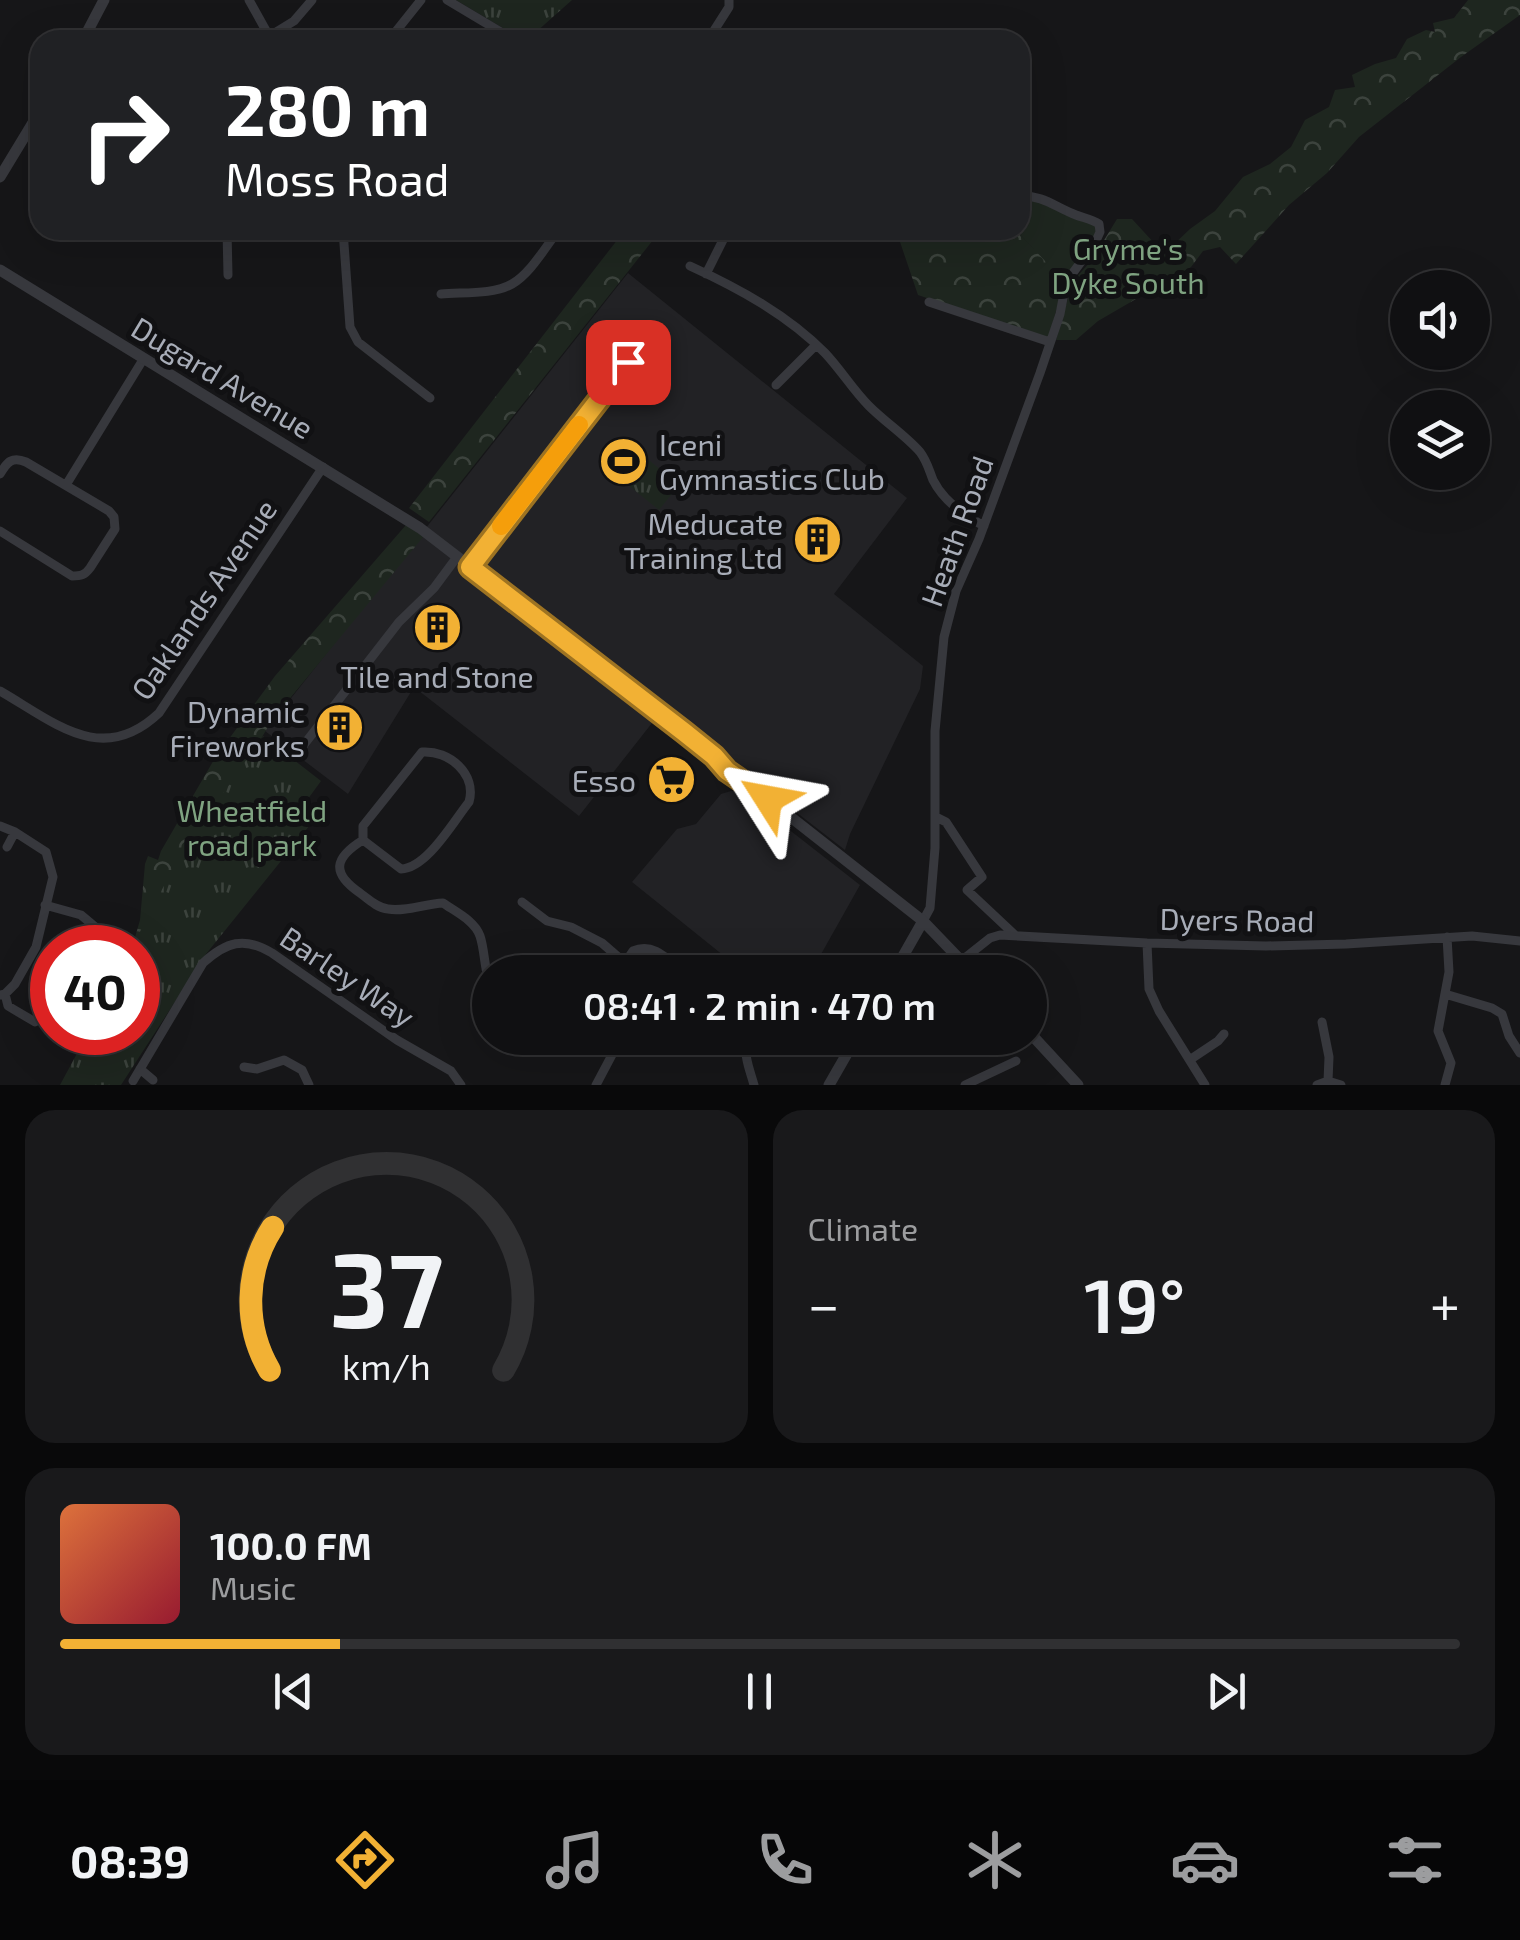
<!DOCTYPE html>
<html lang="en">
<head>
<meta charset="utf-8">
<style>
  :root { --surface:#101012; --page:#19191b; --text:#f1f3f6; --muted:#9c9d9f; --line:#303032; --accent:#f2b134 }
  body { margin:0; font-family:"Exo 2",sans-serif; background:var(--page); color:var(--text); height:100vh; display:flex; flex-direction:column; font-size:38px; white-space:nowrap }
  * { box-sizing:border-box; margin:0 }
  p { font-size:32px; color:var(--muted) }
  .icon { flex:none; width:55px; height:55px; fill:none; stroke:currentColor; stroke-width:2; stroke-linecap:round; stroke-linejoin:round }
  .map { position:relative; height:1085px; overflow:hidden }
  .details { display:flex; flex-direction:column; gap:25px; padding:25px; background:#09090a; flex:1 }
  .details>* { flex:none }
  .top-card { position:absolute; left:30px; top:30px; width:1000px; height:210px; border-radius:30px; box-shadow:0 10px 40px #0002,0 0 0 2px var(--line); background:#202124; color:#fff; overflow:hidden }
  .fabs { position:absolute; left:1390px; top:270px; display:grid; gap:20px }
  .fabs a { display:grid; place-items:center; width:100px; height:100px; border-radius:50%; background:var(--surface); box-shadow:0 10px 40px #0002,0 0 0 2px var(--line); font-size:50px }
  .speed { position:absolute; left:30px; top:925px; display:flex; gap:20px; font-size:50px; font-weight:700; text-align:center }
  .speed>* { display:grid; place-content:center; width:130px; height:130px; border-radius:50%; background:var(--surface); box-shadow:0 10px 40px #0002,0 0 0 2px var(--line); line-height:1 }
  .speed .limit { border:15px solid #d22; background:#fff; color:#111 }
  .pin { position:absolute; display:grid; place-items:center; width:85px; height:85px; color:#fff; margin:-42px; border-radius:20px; box-shadow:0 5px 15px #0006 }
  .me { position:absolute; width:110px; margin:-55px; rotate:304deg; stroke-linejoin:round; filter:drop-shadow(0 0 8px #0008) }
  .turn { display:flex; align-items:center; gap:35px; height:210px; padding:0 30px; font-size:45px }
  .turn .icon { width:130px; height:130px; stroke-width:2.5 }
  .turn b { display:block; font-size:70px; line-height:85px }
  .big { font-size:75px; font-weight:600; line-height:1.1 }
  .details .tile { flex:1; display:flex; flex-direction:column; justify-content:center; gap:15px; min-width:0; padding:0 35px; border-radius:30px; background:var(--page) }
  .details .dial { align-items:center; gap:0 }
  .dial svg { height:260px; overflow:visible; fill:none; stroke:var(--line); stroke-width:7; stroke-linecap:round; text-anchor:middle }
  .dial text { fill:var(--text); stroke:none }
  .song { display:flex; align-items:center; gap:30px }
  .cover { width:120px; height:120px; border-radius:15px; background:linear-gradient(135deg,hsl(20 70% 55%),hsl(350 70% 35%)) }
  .played { height:10px; border-radius:5px; background:linear-gradient(90deg,var(--accent) 20%,var(--line) 20%) }
  .keys { display:flex; justify-content:space-around; direction:ltr }
  .heat { display:flex; justify-content:space-between; align-items:center; font-size:55px; direction:ltr }
  .details .tiles { flex:1; display:grid; gap:25px; grid-template-columns:1fr 1fr }
  .tile:last-child { grid-column:span 2 }
  .trip { position:absolute; left:472px; top:955px; width:575px; height:100px; border-radius:50px; background:var(--surface); box-shadow:0 10px 40px #0002,0 0 0 2px var(--line); font-weight:600; line-height:100px; text-align:center }
  .dock { display:flex; height:160px; justify-content:space-around; align-items:center; background:#060607; color:var(--muted) }
  .dock .icon { width:70px; height:70px }
  .dock .selected { color:var(--accent) }
  .dock b { font-size:45px; color:var(--text) }
  .map>svg:first-child { display:block }
  .built { fill:#222225 }
  .grass { fill:#1e261f }
  .forest { fill:url(#forest-crowns) }
  .park { fill:url(#park-tufts) }
  .lines { fill:none; stroke-linecap:round; stroke-linejoin:round }
  .minor { stroke:#37383d; stroke-width:9 }
  .tertiary { stroke:#37383d; stroke-width:11 }
  .route-casing { stroke:#9d7322; stroke-width:25 }
  .route { stroke:#f2b134; stroke-width:18 }
  .slow { stroke:#f59e0b; stroke-width:18 }
  .labels { text-anchor:middle; dominant-baseline:central; stroke-width:10; stroke-linejoin:round; paint-order:stroke }
  .park-label { font-size:30px; fill:#7fa381; stroke:#111113 }
  .street-label { font-size:30px; fill:#a8adb8; stroke:#111113 }
  .poi-label { font-size:30px; fill:#a8adb8; stroke:#111113; text-anchor:end }
</style>
</head>
<body>
<div class="map">
<svg width="1520" height="1085" viewBox="0 0 1520 1085">
  <defs>
    <pattern id="forest-crowns" width="20" height="18" patternUnits="userSpaceOnUse" patternTransform="scale(2.5)"><rect width="20" height="18" fill="#1e261f"/><path d="M2 6a3 3 0 1 1 6 0M12 15a3 3 0 1 1 6 0" fill="none" stroke="#3c433d"/></pattern>
    <pattern id="park-tufts" width="24" height="20" patternUnits="userSpaceOnUse" patternTransform="scale(2.5)"><rect width="24" height="20" fill="#1e261f"/><path d="M3 7l-1-3M5 7V3M7 7l1-3M15 17l-1-3M17 17v-4M19 17l1-3" fill="none" stroke="#3c433d"/></pattern>
  </defs>
  <rect width="100%" height="100%" fill="#161618"/>
  <!-- built -->
  <path class="built" d="M628,273L907,498L834,594L923,666L920,689L850,834L845,850L663,709L579,816L414,687L348,794L265,731Z
    M731,791L741,792L860,885L811,972H744L632,882L677,829L696,824L721,794Z"/>
  <!-- grass -->
  <path class="grass" d="M1020,196L1095,220L1100,232L1065,288L1051,281L1044,261L1016,230H1020Z"/>
  <!-- forest -->
  <path class="forest" d="M1468,0H1520V15L1461,57L1359,137L1327,173L1289,205L1236,264L1220,247L1203,251L1191,267L1098,321L1076,340H1056L1073,281L1092,260L1117,219H1132L1166,256L1168,250L1190,229L1215,211L1243,177L1270,164L1291,147L1305,120L1329,107L1335,90L1355,87L1352,75L1375,64L1396,58L1407,39L1426,30L1435,32L1433,23L1454,18Z
    M625,230H661L429,522L409,508Z
    M896,230H1016L1045,261L1051,281L1063,287L1048,339L918,295Z
    M406,525L424,536L272,720L138,948H132L140,920L145,864L148,856L158,860L161,851L215,758L275,676Z"/>
  <!-- park -->
  <path class="park" d="M456,0H572L527,40H523Z
    M644,456L679,485L659,510L623,481Z
    M263,736L321,781L302,807L314,820L206,954L121,1085H60L88,1033L138,1032V948L132,947L179,857Z"/>
  <g class="lines">
    <!-- minor -->
    <path class="minor" d="M249,0L269,36
      M447,0L514,40
      M263,40L294,21L312,0
      M389,40L421,0
      M708,40L729,7V0
      M227,230L228,275
      M343,230L350,327L358,342L430,398
      M690,266C738,288 788,315 825,353C841,370 853,390 869,406C885,422 906,436 920,452C927,461 929,470 933,480C943,500 965,516 984,526
      M706,274L728,230
      M441,294C462,292 493,295 512,284C531,273 545,247 559,230
      M929,302L1050,342
      M776,385L816,345
      M0,474C7,462 12,456 26,462L109,511L114,517L115,529L90,568C85,575 81,576 72,576L0,531
      M66,485L144,358
      M470,567L638,350
      M0,691C54,722 102,767 159,713L323,467
      M299,751L399,622L434,588L457,557
      M936,817L946,822L982,877L967,890L1016,936
      M0,826L15,832L46,852L53,877L36,947L15,984L5,994L0,995
      M363,840L401,869C427,868 453,822 469,802C477,774 449,750 422,752L363,826V840C334,858 331,873 360,893C368,899 377,908 388,909C405,912 425,904 443,903C456,912 475,921 480,936C485,951 484,969 490,984
      M7,847L15,832
      M522,902L547,921L571,927L602,943L625,963
      M45,905L81,915L100,931
      M923,921L930,908L935,848V731L944,637L956,591L979,539L1040,373L1060,314L1065,288L1072,274L1095,243L1100,232L1099,224C1092,219 1084,218 1076,215C1055,207 1043,195 1020,196
      M1147,943L1149,989L1159,1011L1205,1085
      M961,961L990,938L1000,935L1147,943L1266,946L1346,944L1472,936L1520,941
      M620,970L633,951C654,942 668,960 683,972
      M5,994L8,1006L35,1022
      M1445,994L1492,1008L1502,1014L1509,1036L1520,1053
      M1322,1022L1329,1057L1328,1081
      M748,1038C742,1053 750,1070 754,1085
      M1191,1059L1218,1041L1224,1034
      M244,1067L257,1069L284,1060L302,1070L309,1085
      M140,1069L153,1080
      M133,1081L203,963C226,942 244,936 272,953L397,1040L451,1071L461,1085
      M596,1085L613,1053L607,1038
      M965,1085L1016,1061
      M1317,1085L1328,1081L1341,1085
      M1445,1085L1451,1063L1438,1031L1449,972L1447,937"/>
    <!-- tertiary -->
    <path class="tertiary" d="M83,40L104,0
      M0,177L40,111
      M0,270L420,528L685,732L713,756L727,771L750,785L923,921L972,972
      M894,972L923,921
      M1030,1033L1078,1085
      M829,1085L856,1038"/>
  </g>
  <g class="lines">
    <defs>
      <path id="route" d="M628,362L470,567L684,732L714,756L727,771L768,799"/>
    </defs>
    <!-- route casing -->
    <use href="#route" class="route-casing"/>
    <!-- route -->
    <use href="#route" class="route"/>
    <!-- slow -->
    <path class="slow" d="M501,526L579,425"/>
  </g>
  <!-- icons -->
  <defs>
    <symbol id="stadium-disc" viewBox="-11 -11 22 22"><circle r="9.5" fill="#f2b134" stroke="#111113"/><path d="M0-5a6.5 5 0 1 0 0 10a6.5 5 0 1 0 0-10ZM-3.5-1.8h7v3.6h-7Z" fill="#111"/></symbol>
    <symbol id="building-disc" viewBox="-11 -11 22 22"><circle r="9.5" fill="#f2b134" stroke="#111113"/><path d="M-4-6H4V6H1V3H-1V6H-4ZM-2.5-4.3h1.7v1.8h-1.7ZM.8-4.3h1.7v1.8H.8ZM-2.5-1h1.7V.8h-1.7ZM.8-1h1.7V.8H.8Z" fill="#111"/></symbol>
    <symbol id="supermarket-disc" viewBox="-11 -11 22 22"><circle r="9.5" fill="#f2b134" stroke="#111113"/><path d="M-6-5.5h2.5l.6 2H6L4.5 2H-2.5L-4.4-4H-6ZM-1.5 3.2a1.3 1.3 0 1 0 .1 0ZM3 3.2a1.3 1.3 0 1 0 .1 0Z" fill="#111"/></symbol>
  </defs>
  <g fill-rule="evenodd">
    <use href="#stadium-disc" x="596" y="434" width="55" height="55"/>
    <use href="#building-disc" x="790" y="512" width="55" height="55"/>
    <use href="#building-disc" x="410" y="600" width="55" height="55"/>
    <use href="#building-disc" x="312" y="700" width="55" height="55"/>
    <use href="#supermarket-disc" x="644" y="752" width="55" height="55"/>
  </g>
  <g class="labels">
    <!-- park labels -->
    <g class="park-label">
      <text x="1128" y="248">Gryme's<tspan x="1128" dy="34">Dyke South</tspan></text>
      <text x="252" y="810">Wheatfield<tspan x="252" dy="34">road park</tspan></text>
    </g>
    <!-- street labels -->
    <g class="street-label">
      <text transform="translate(223 377) rotate(31)">Dugard Avenue</text>
      <text transform="translate(956 531) rotate(-70)">Heath Road</text>
      <text transform="translate(203 599) rotate(-56)">Oaklands Avenue</text>
      <text transform="translate(1237 919) rotate(1)">Dyers Road</text>
      <text transform="translate(348 976) rotate(34)">Barley Way</text>
    </g>
    <!-- poi labels -->
    <g class="poi-label">
      <text x="659" y="444" text-anchor="start">Iceni<tspan x="659" dy="34">Gymnastics Club</tspan></text>
      <text x="783" y="523">Meducate<tspan x="783" dy="34">Training Ltd</tspan></text>
      <text x="437" y="676" text-anchor="middle">Tile and Stone</text>
      <text x="305" y="711">Dynamic<tspan x="305" dy="34">Fireworks</tspan></text>
      <text x="636" y="780">Esso</text>
    </g>
  </g>
</svg>
<div class="fabs">
<a><svg class="icon" aria-label="sound" viewBox="0 0 24 24"><path d="M4 9h4l5-4v14l-5-4H4zM17 9q2 3 0 6"/></svg></a>
<a><svg class="icon" aria-label="layers" viewBox="0 0 24 24"><path d="M12 4l9 5-9 5-9-5zM3 14l9 5 9-5"/></svg></a>
</div>
<div class="speed"><div class="limit">40</div></div>
<div class="pin" style="left:628px;top:362px;background:#d93025"><svg class="icon" aria-label="arrive" viewBox="0 0 24 24"><path d="M6 21V4h12l-3 4 3 4H6"/></svg></div>
<svg class="me" style="left:768px;top:799px" viewBox="-20 -20 40 40"><path d="M0-17L14 15 0 8-14 15z" fill="#f2b134" stroke="#fff" stroke-width="4"/></svg>
<div class="trip">08:41 · 2 min · 470 m</div>
<div class="top-card">
<div class="turn"><svg class="icon" aria-label="right" viewBox="0 0 24 24"><path d="M7 20v-9h11M14 6l5 5-5 5"/></svg><div><b>280 m</b>Moss Road</div></div>
</div>
</div>
<section class="details">
<div class="tiles">
<div class="tile dial"><svg viewBox="0 0 100 80">
<path d="M14 69A42 42 0 1 1 86 69"/>
<path d="M14 69A42 42 0 0 1 15 25" stroke="#f2b134"/>
<text x="50" y="56" font-size="32" font-weight="700">37</text>
<text x="50" y="72" font-size="11">km/h</text>
</svg></div>
<div class="tile"><p>Climate</p>
<div class="heat"><a>−</a><b class="big">19°</b><a>+</a></div>
</div>
<div class="tile">
<div class="song"><i class="cover"></i><div><b>100.0 FM</b><p>Music</p></div></div>
<div class="played"></div>
<div class="keys"><svg class="icon" aria-label="previous" viewBox="0 0 24 24"><path d="M18 5L8 12l10 7zM5 5v14"/></svg><svg class="icon" aria-label="pause" viewBox="0 0 24 24"><path d="M8 5v14M16 5v14"/></svg><svg class="icon" aria-label="next" viewBox="0 0 24 24"><path d="M6 5l10 7-10 7zM19 5v14"/></svg></div>
</div>
</div>
</section>
<nav class="dock">
<b>08:39</b>
<svg class="icon selected" aria-label="directions" viewBox="0 0 24 24"><path d="M12 3l9 9-9 9-9-9zM9 14v-3h6M13 9l2 2-2 2"/></svg>
<svg class="icon" aria-label="music" viewBox="0 0 24 24"><path d="M9 18V5l10-2v13"/><circle cx="6" cy="18" r="3"/><circle cx="16" cy="16" r="3"/></svg>
<svg class="icon" aria-label="phone" viewBox="0 0 24 24"><path d="M5 4h4l2 5-3 2q2 4 5 5l2-3 5 2v4C11 20 4 13 5 4z"/></svg>
<svg class="icon" aria-label="climate" viewBox="0 0 24 24"><path d="M12 3v18M4 7l16 10M4 17L20 7"/></svg>
<svg class="icon" aria-label="car" viewBox="0 0 24 24"><path d="M5 17H2v-5l4-1 3-4h7l3 4 3 1v5h-3M9 17h6M6 11h13"/><circle cx="7" cy="17" r="2"/><circle cx="17" cy="17" r="2"/></svg>
<svg class="icon" aria-label="filters" viewBox="0 0 24 24"><path d="M4 7h16M4 17h16"/><circle cx="9" cy="7" r="2"/><circle cx="15" cy="17" r="2"/></svg>
</nav>
</body>
</html>
